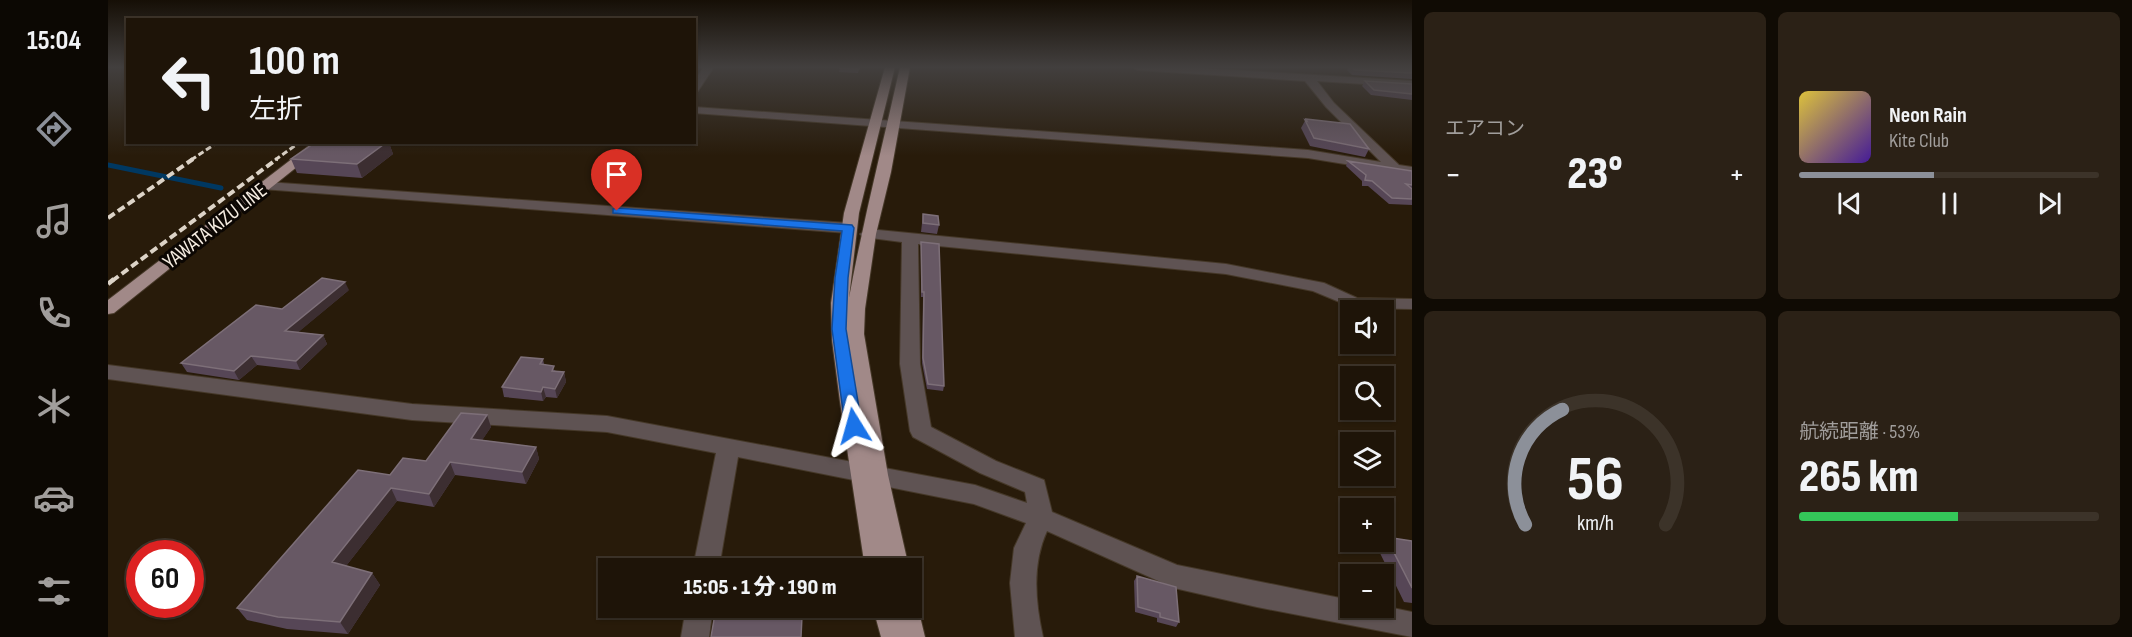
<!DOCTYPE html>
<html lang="ja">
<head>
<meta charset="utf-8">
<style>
  :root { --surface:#1e1408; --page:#2b2116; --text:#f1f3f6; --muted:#a19e9c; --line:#3c3329; --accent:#8c9099 }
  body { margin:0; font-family:"Sofia Sans Condensed","Noto Sans JP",sans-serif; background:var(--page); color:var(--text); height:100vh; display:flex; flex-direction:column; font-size:22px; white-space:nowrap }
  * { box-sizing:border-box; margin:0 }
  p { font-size:20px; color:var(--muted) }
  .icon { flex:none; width:33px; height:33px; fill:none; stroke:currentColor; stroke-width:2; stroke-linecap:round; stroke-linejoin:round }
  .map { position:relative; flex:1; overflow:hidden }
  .details { display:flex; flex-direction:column; gap:12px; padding:12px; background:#100b04; width:720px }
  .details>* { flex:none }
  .top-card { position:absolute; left:18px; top:18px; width:570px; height:126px; border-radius:0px; box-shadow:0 2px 4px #0004,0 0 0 2px var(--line); background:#1e1408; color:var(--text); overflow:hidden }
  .buttons { position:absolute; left:1232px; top:300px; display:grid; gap:12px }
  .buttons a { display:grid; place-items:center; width:54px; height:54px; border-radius:0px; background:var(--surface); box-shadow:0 2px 4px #0004,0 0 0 2px var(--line); font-size:30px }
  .speed { position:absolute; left:18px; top:540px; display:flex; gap:12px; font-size:30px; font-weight:700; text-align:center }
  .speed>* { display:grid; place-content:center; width:78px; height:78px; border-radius:50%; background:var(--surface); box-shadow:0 2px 4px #0004,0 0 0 2px var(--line); line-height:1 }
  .speed .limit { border:9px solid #d22; background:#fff; color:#111 }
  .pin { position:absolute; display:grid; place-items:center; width:51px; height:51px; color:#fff; margin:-62px -26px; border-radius:50% 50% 50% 0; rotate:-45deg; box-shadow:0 0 6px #0007 }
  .pin .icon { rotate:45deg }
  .me { position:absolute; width:66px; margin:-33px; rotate:352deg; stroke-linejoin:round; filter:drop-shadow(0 0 4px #0008) }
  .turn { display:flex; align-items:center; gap:21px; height:126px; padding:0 24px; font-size:27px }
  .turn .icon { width:78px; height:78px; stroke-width:2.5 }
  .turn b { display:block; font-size:42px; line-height:51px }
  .big { font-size:45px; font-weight:800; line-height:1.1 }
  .details .card { flex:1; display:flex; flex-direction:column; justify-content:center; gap:9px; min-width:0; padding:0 21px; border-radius:9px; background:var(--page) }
  .details .dial { align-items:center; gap:0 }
  .dial svg { height:156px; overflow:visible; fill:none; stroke:var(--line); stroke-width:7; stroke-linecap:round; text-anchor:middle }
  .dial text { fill:var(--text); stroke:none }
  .song { display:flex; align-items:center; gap:18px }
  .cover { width:72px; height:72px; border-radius:9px; background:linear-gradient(135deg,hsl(50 70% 55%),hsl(260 70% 35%)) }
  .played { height:6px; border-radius:3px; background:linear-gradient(90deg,var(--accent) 45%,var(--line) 45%) }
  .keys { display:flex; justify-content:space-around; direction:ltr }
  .heat { display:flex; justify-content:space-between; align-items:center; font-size:33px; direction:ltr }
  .charge { height:9px; border-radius:4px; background:linear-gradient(90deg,#34c759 53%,var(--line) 0) }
  .details .tiles { flex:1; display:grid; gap:12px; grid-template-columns:repeat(2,1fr) }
  .trip { position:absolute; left:490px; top:558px; width:324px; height:60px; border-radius:0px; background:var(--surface); box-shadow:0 2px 4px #0004,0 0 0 2px var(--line); font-weight:800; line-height:60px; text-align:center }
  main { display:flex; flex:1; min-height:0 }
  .dock { display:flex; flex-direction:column; width:108px; justify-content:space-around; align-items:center; background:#0c0803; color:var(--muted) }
  .dock .icon { width:42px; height:42px }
  .dock .on { color:var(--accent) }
  .dock b { font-size:27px; color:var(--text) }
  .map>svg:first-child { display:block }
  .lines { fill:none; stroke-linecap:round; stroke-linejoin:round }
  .stream { stroke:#003861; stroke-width:5 }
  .minor-casing { stroke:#453828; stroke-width:2 }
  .major-casing { stroke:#453828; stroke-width:2 }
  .minor { fill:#5f5353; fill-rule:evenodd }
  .major { fill:#a18988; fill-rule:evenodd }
  .rail-far2 { stroke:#dcd3c7; stroke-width:3; stroke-dasharray:6 3; stroke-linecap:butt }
  .rail-far1 { stroke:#dcd3c7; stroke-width:4; stroke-dasharray:8 4; stroke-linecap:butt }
  .rail { stroke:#dcd3c7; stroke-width:4.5; stroke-dasharray:10 4.5; stroke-linecap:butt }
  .wall { fill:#564656 }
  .shaded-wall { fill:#3c2e31 }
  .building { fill:#675864; stroke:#7d6f78; stroke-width:1.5 }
  .route { fill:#1a73e8; stroke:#114b97; stroke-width:1.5 }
  .labels { text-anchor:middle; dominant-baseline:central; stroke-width:6; stroke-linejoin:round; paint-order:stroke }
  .street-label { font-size:21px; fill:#f5ece1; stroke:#0c0703 }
</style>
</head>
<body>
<main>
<nav class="dock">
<b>15:04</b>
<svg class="icon on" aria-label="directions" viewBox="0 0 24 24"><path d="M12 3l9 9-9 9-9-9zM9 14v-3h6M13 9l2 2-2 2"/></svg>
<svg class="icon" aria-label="music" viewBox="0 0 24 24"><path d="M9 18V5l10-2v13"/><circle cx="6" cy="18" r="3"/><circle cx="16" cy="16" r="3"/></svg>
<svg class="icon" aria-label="phone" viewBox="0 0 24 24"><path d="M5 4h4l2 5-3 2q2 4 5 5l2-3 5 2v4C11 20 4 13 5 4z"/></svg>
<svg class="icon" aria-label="climate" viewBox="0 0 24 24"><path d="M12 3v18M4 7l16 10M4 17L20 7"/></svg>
<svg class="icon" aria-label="car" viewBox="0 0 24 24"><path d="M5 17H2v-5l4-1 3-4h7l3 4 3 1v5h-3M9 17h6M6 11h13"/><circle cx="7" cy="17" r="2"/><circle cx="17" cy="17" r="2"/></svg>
<svg class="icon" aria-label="filters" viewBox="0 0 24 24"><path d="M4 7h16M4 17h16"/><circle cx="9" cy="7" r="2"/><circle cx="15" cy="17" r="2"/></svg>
</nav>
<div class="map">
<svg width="1304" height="637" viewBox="0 0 1304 637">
  <rect width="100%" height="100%" fill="#281b0a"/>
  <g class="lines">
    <!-- stream -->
    <path class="stream" d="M0,165L113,188"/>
    <defs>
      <path id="minor" d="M596,67H606L590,91L586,92V81Z
        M1024,67H1076L1304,81V87L1209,81L1226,103L1291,165L1304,167V175L1200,158L586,113V107L1200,150L1273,162L1218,107L1197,81L1029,70Z
        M159,182L740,223L748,228L740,233L154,189L152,186L154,183Z
        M760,229L1118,264L1216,283L1249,298L1304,299V309L1246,308L1205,291L1118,274L810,244L812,364L823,427L888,461L936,480L944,512L1069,565L1242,600V608L1275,606L1304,612V637L1149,607L1066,588L939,531C924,564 927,601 935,637H907L902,583L906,548L918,523L866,504L630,457L611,568H585L608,453L499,432L304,420L0,379V365L304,404L499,416L867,485L919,503L917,492L872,473L805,437L802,431L792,364L794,242L755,237L752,234Z
        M578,608H605L601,637H573Z"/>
      <path id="major" d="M777,67H787L751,213L741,298C755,221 775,144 792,67H802L783,172L768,234L757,309L756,334L780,475L801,568H757L732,402L724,340L723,303L736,213Z
        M206,142H220L6,313L0,314V300Z
        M804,598L810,608L817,637H773L765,608H804Z"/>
    </defs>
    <!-- minor casing -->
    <use href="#minor" class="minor-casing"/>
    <!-- major casing -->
    <use href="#major" class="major-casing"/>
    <!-- minor -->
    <use href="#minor" class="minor"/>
    <!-- major -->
    <use href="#major" class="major"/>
    <!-- rail-far2 -->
    <path class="rail-far2" d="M83,160L110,142
      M167,160L192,142"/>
    <!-- rail-far1 -->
    <path class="rail-far1" d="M0,218L85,159
      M4,281L169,159"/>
    <!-- rail -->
    <path class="rail" d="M0,284L6,279"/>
  </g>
  <!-- wall -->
  <path class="wall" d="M732,67H752L750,73L731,72Z
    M1241,67H1304V79L1244,75L1239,70Z
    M1257,81L1304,84V100L1263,95L1254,86Z
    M1198,119L1261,149L1257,157L1202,146L1193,128Z
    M208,142H282L281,143L285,154L254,178L189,173L183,159Z
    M1240,161L1304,171V205L1281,204L1260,186H1254V181L1238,166Z
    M815,214L831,225L829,234L813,232Z
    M813,242L836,386L835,391L819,389L814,363L815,297H813Z
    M241,290L190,332L215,335L219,344L192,370L149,365L131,380L79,372L73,363Z
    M435,359L436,364L448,371L456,372L458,382L449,398L438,397L435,401L396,397L394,387Z
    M379,415L383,427L374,440L428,447L431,459L418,484L347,475L326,507L289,501L238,566L264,573L272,585L240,634L179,629L139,620L129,608L282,475L318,461Z
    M1278,537L1304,541V603L1296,602L1269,547L1274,542H1275Z
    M1029,576L1071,622L1068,627L1049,622V618L1027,612L1026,581Z"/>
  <!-- shaded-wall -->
  <path class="shaded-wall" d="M277,142H282L281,143L285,154L254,178L249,164Z
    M237,282L241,290L181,340L177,331Z
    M215,335L219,344L192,370L188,361Z
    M143,356L149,365L131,380L126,371Z
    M456,372L458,382L449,398L447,389Z
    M435,387L438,397L435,401L433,392Z
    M379,415L383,427L367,451L363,439Z
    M428,447L431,459L418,484L414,472Z
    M342,462L347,475L326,507L321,494Z
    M283,488L289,501L231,575L224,562Z
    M264,573L272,585L240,634L232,622Z"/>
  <!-- building -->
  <path class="building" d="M732,67H751V69L732,68Z
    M1244,67H1304V73L1247,70Z
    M1257,81L1304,84V94L1266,90Z
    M1198,119L1242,124L1261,149L1206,138L1197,120L1199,121Z
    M208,142H279L249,164L183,159Z
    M1240,161L1304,171V185L1298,184L1304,189V199L1284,198L1264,181L1257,180L1258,175Z
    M815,214L830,216L831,225L815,223Z
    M813,242L831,244L836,386L820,384L815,358L816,292H814Z
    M214,278L237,282L177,331L215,335L188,361L143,356L126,371L73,363L148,305L174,309Z
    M413,357L435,359L432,364L446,366L444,371L456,372L447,389L435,387L433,392L394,387Z
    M353,413L379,415L363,439L428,447L414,472L342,462L321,494L283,488L224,562L264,573L232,622L170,617L129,608L250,470L282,475L295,458L318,461Z
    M1278,537L1304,541V588Z
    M1029,576L1068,587L1071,622L1052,617V613L1030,607Z
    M608,608H617L694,616L693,637H603Z"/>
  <!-- sky -->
  <linearGradient id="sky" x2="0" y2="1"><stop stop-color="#160f06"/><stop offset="0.43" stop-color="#423f3e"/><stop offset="1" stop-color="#423f3e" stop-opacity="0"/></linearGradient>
  <rect width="1304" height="156" fill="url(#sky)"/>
  <!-- route -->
  <path class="route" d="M509,208L744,225L746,228L740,278L738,329L754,426L751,431H740L737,426L724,329L727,278L734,231L505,213V209Z"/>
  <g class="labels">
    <!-- street labels -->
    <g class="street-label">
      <text transform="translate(107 226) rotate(-38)">YAWATA KIZU LINE</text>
    </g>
  </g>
</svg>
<div class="buttons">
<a><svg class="icon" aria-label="sound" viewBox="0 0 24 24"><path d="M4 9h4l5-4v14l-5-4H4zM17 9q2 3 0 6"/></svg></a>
<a><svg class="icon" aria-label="search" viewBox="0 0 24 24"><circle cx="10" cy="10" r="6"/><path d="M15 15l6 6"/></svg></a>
<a><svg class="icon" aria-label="layers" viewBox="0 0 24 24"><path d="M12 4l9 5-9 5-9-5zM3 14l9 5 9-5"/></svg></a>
<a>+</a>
<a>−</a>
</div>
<div class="speed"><div class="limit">60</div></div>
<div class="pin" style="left:509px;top:211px;background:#d93025"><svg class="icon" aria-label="arrive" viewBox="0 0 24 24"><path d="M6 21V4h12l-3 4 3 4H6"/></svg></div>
<svg class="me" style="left:746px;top:426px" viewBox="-20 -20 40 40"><path d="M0-17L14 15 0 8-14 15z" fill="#1a73e8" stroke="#fff" stroke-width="4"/></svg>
<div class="trip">15:05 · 1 分 · 190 m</div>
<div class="top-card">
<div class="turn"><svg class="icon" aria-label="left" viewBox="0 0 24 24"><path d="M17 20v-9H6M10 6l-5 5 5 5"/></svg><div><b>100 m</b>左折</div></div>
</div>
</div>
<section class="details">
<div class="tiles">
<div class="card"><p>エアコン</p>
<div class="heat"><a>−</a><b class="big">23°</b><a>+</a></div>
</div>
<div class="card">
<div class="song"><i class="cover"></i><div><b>Neon Rain</b><p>Kite Club</p></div></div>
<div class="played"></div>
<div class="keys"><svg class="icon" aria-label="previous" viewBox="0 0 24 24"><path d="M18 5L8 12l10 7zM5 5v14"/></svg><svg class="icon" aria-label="pause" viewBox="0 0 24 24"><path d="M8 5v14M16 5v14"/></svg><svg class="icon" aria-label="next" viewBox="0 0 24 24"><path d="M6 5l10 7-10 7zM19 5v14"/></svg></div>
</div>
<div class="card dial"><svg viewBox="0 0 100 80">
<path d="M14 69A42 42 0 1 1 86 69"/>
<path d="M14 69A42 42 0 0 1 33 10" stroke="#8c9099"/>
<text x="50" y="56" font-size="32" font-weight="700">56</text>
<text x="50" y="72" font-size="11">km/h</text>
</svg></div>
<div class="card"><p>航続距離 · 53%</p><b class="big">265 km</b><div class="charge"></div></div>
</div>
</section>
</main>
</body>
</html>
